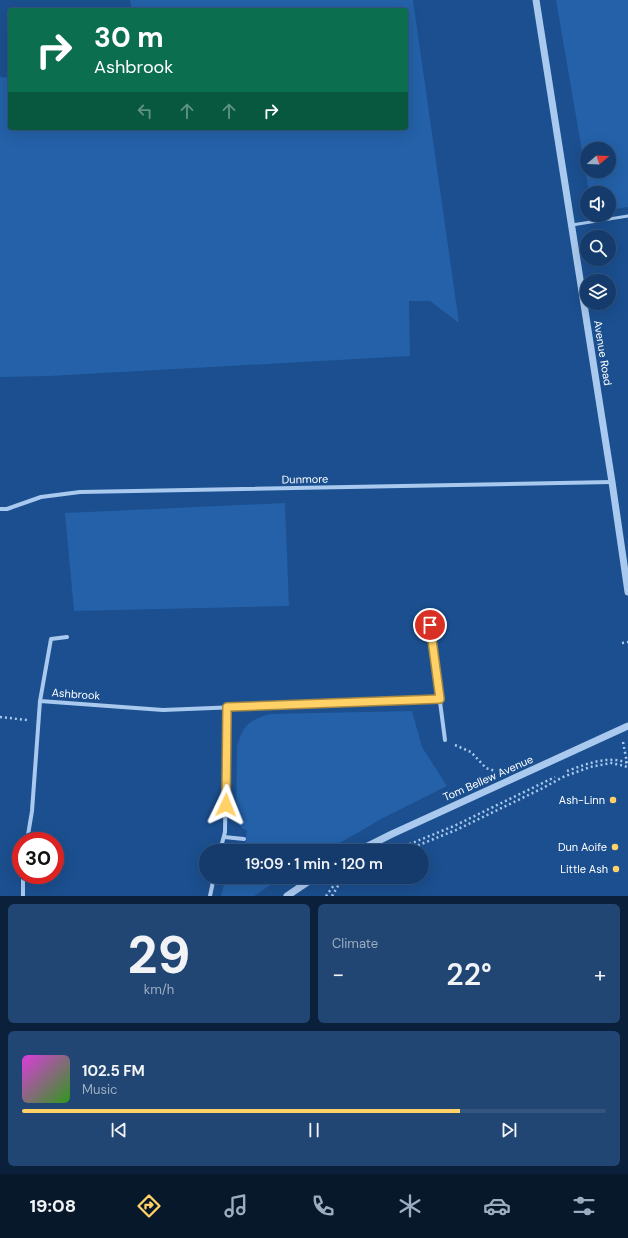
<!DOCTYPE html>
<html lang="en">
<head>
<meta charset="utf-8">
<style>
  :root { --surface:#143b6b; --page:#214673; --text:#f1f3f6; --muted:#9dadc1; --line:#33557e; --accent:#ffd166 }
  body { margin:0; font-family:"DM Sans",sans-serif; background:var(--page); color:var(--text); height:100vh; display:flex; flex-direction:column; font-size:15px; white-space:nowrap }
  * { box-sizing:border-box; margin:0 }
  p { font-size:13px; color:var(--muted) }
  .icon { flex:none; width:22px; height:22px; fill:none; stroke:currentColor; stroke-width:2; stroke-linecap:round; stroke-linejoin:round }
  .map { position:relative; height:896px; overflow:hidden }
  .drawer { display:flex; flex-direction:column; gap:8px; padding:8px; background:#0b203b; flex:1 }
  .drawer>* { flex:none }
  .hud { position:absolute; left:8px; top:8px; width:400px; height:122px; border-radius:4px; box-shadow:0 4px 16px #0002,0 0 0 1px var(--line); background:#0b6e4f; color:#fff; overflow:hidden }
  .needle { width:26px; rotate:71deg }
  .buttons { position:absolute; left:580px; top:142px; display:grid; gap:8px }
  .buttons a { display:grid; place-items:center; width:36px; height:36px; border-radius:50%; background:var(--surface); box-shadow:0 4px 16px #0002,0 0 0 1px var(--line); font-size:20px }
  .speed { position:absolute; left:12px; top:832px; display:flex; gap:8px; font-size:20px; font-weight:700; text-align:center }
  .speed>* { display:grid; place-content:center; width:52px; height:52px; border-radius:50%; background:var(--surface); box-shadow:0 4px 16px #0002,0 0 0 1px var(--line); line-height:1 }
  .speed .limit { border:6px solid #d22; background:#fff; color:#111 }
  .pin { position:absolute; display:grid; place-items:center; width:34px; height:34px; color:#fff; margin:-17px; border:2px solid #fff; border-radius:50%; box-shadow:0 1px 4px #0007 }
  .me { position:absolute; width:44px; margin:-22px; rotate:2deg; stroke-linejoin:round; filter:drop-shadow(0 0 3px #0008) }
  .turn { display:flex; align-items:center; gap:14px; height:84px; padding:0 20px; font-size:18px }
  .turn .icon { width:52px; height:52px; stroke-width:2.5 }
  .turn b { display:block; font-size:28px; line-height:34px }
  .lanes { display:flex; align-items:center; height:38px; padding:0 20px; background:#0003; justify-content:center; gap:20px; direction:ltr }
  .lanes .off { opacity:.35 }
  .big { font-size:30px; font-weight:600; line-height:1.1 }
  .drawer .widget { flex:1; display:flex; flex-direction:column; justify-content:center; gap:6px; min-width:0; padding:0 14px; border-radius:6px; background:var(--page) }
  .drawer .dial { align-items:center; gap:0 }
  .dial b { font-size:52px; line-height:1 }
  .song { display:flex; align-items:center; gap:12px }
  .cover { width:48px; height:48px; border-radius:6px; background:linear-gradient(135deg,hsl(300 70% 55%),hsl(110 70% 35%)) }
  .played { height:4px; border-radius:2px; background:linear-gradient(90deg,var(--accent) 75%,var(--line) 75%) }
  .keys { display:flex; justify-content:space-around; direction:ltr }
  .heat { display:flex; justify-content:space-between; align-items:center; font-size:22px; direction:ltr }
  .drawer .tiles { flex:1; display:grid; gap:8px; grid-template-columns:1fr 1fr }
  .widget:last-child { grid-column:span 2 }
  .trip { position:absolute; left:199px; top:844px; width:230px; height:40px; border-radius:20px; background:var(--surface); box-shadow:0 4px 16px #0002,0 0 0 1px var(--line); font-weight:600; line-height:40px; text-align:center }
  .menu { display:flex; height:64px; justify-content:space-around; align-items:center; background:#08182b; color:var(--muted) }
  .menu .icon { width:28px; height:28px }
  .menu .active { color:var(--accent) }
  .menu b { font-size:18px; color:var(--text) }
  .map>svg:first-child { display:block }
  .green { fill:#2461a8; fill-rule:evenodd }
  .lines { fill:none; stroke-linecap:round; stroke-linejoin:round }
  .path { stroke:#a9c9ee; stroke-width:2.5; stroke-dasharray:2 3; stroke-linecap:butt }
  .service { stroke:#a9c9ee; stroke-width:3 }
  .minor { stroke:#a9c9ee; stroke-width:4 }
  .tertiary { stroke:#a9c9ee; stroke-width:7 }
  .route-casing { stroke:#a68842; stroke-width:10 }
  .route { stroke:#ffd166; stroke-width:7 }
  .poi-dot { fill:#ffd166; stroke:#1b4f8f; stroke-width:1.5 }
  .labels { text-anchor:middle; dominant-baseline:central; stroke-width:4; stroke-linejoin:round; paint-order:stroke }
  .street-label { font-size:11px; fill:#fff; stroke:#1b4f8f }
  .poi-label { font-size:11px; fill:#fff; stroke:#1b4f8f; text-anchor:end }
</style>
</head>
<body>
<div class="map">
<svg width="628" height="896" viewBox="0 0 628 896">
  <rect width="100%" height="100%" fill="#1b4f8f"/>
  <!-- green -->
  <path class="green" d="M130,0H413L459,323L430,301H409L410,356L49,376L0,377V77L10,78V128H406V10H132Z
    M556,0H628V207L615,209L609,207V193L589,192ZM587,149H609V171H587Z
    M285,503L289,606L74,611L65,513Z
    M412,711L422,747L447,786L383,818L326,851H244L247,830L243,829L236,820L237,746C243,725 249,720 270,714Z
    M226,877H282L254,896H221Z"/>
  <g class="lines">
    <!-- path -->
    <path class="path" d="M622,643L628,642
      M0,717L27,720
      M623,742L627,763
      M455,745L471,752L486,768L495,771
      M567,771C587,764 607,755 628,763
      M400,848L454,826L555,777
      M404,851L456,830L543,788L563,777L590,767L611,763L625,766L628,768
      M326,896L340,877
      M332,896L341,881L349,877"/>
    <!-- service -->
    <path class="service" d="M572,225L628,216"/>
    <!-- minor -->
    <path class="minor" d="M0,509H7L41,497L80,492L612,482
      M430,625L445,740
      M40,701L51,639L67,637
      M224,837L244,839
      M27,841L32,811L40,701L163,710L440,699
      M220,851L225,832L227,707
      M23,896V875
      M210,896L214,877"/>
    <!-- tertiary -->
    <path class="tertiary" d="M536,0L612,482L628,592
      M358,851L392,834L628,726
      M287,896L315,877"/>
  </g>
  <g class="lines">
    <defs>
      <path id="route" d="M226,805L227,707L440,699L430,625"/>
    </defs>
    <!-- route casing -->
    <use href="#route" class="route-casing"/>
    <!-- route -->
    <use href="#route" class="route"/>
  </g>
  <!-- markers -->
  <g class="poi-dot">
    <circle cx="613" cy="800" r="4"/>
    <circle cx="615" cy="847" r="4"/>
    <circle cx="616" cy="869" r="4"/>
  </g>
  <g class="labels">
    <!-- street labels -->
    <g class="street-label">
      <text transform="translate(603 353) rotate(81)">Avenue Road</text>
      <text transform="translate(305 479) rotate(-1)">Dunmore</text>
      <text transform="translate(76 694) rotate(4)">Ashbrook</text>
      <text transform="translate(488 778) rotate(-24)">Tom Bellew Avenue</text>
    </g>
    <!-- poi labels -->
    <g class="poi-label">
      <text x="605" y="800">Ash-Linn</text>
      <text x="607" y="847">Dun Aoife</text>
      <text x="608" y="869">Little Ash</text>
    </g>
  </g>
</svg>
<div class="buttons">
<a><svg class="needle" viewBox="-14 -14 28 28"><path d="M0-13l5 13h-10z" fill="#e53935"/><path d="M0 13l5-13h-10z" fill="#9dadc1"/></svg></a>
<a><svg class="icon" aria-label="sound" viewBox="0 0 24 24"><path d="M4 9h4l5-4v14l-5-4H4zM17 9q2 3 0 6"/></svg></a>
<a><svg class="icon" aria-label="search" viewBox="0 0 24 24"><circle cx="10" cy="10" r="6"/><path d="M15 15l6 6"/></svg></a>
<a><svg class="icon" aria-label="layers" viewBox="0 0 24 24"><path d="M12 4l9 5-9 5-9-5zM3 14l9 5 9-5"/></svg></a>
</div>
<div class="speed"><div class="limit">30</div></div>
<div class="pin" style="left:430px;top:625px;background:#d93025"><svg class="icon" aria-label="arrive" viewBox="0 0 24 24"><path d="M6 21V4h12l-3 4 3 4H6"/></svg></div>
<svg class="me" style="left:226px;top:805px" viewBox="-20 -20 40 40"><path d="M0-17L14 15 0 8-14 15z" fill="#ffd166" stroke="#fff" stroke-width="4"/></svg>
<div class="trip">19:09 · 1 min · 120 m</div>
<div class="hud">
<div class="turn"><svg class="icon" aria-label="right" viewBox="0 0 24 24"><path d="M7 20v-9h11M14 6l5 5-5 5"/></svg><div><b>30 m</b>Ashbrook</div></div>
<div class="lanes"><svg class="icon off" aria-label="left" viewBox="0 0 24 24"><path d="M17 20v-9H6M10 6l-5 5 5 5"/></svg><svg class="icon off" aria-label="ahead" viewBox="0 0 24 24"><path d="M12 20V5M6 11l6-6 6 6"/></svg><svg class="icon off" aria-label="ahead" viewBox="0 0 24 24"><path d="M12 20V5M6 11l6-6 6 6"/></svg><svg class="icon" aria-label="right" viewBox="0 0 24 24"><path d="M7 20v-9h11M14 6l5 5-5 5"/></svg></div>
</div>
</div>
<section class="drawer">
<div class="tiles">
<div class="widget dial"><b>29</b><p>km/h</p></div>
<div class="widget"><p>Climate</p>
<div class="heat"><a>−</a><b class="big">22°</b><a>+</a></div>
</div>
<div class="widget">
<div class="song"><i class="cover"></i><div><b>102.5 FM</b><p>Music</p></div></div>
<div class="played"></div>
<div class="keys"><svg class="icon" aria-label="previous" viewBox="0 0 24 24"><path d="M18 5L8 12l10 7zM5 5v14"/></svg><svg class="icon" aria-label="pause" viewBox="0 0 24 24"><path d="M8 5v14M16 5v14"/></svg><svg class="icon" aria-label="next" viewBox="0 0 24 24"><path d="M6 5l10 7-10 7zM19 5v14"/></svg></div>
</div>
</div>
</section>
<nav class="menu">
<b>19:08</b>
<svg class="icon active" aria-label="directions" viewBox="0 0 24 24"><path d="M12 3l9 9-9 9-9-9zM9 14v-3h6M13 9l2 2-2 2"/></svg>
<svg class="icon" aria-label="music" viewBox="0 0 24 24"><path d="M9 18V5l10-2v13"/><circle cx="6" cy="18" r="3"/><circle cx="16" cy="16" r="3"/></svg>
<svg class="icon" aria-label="phone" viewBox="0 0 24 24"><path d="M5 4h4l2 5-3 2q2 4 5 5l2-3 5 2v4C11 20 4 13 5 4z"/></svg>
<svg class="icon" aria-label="climate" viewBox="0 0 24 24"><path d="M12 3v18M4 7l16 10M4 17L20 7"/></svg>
<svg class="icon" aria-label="car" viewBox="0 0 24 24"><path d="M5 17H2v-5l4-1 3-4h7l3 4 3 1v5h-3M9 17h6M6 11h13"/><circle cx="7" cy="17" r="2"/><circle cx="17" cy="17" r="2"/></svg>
<svg class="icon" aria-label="filters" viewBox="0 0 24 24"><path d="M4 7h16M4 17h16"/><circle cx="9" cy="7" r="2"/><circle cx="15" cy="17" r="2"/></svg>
</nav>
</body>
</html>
